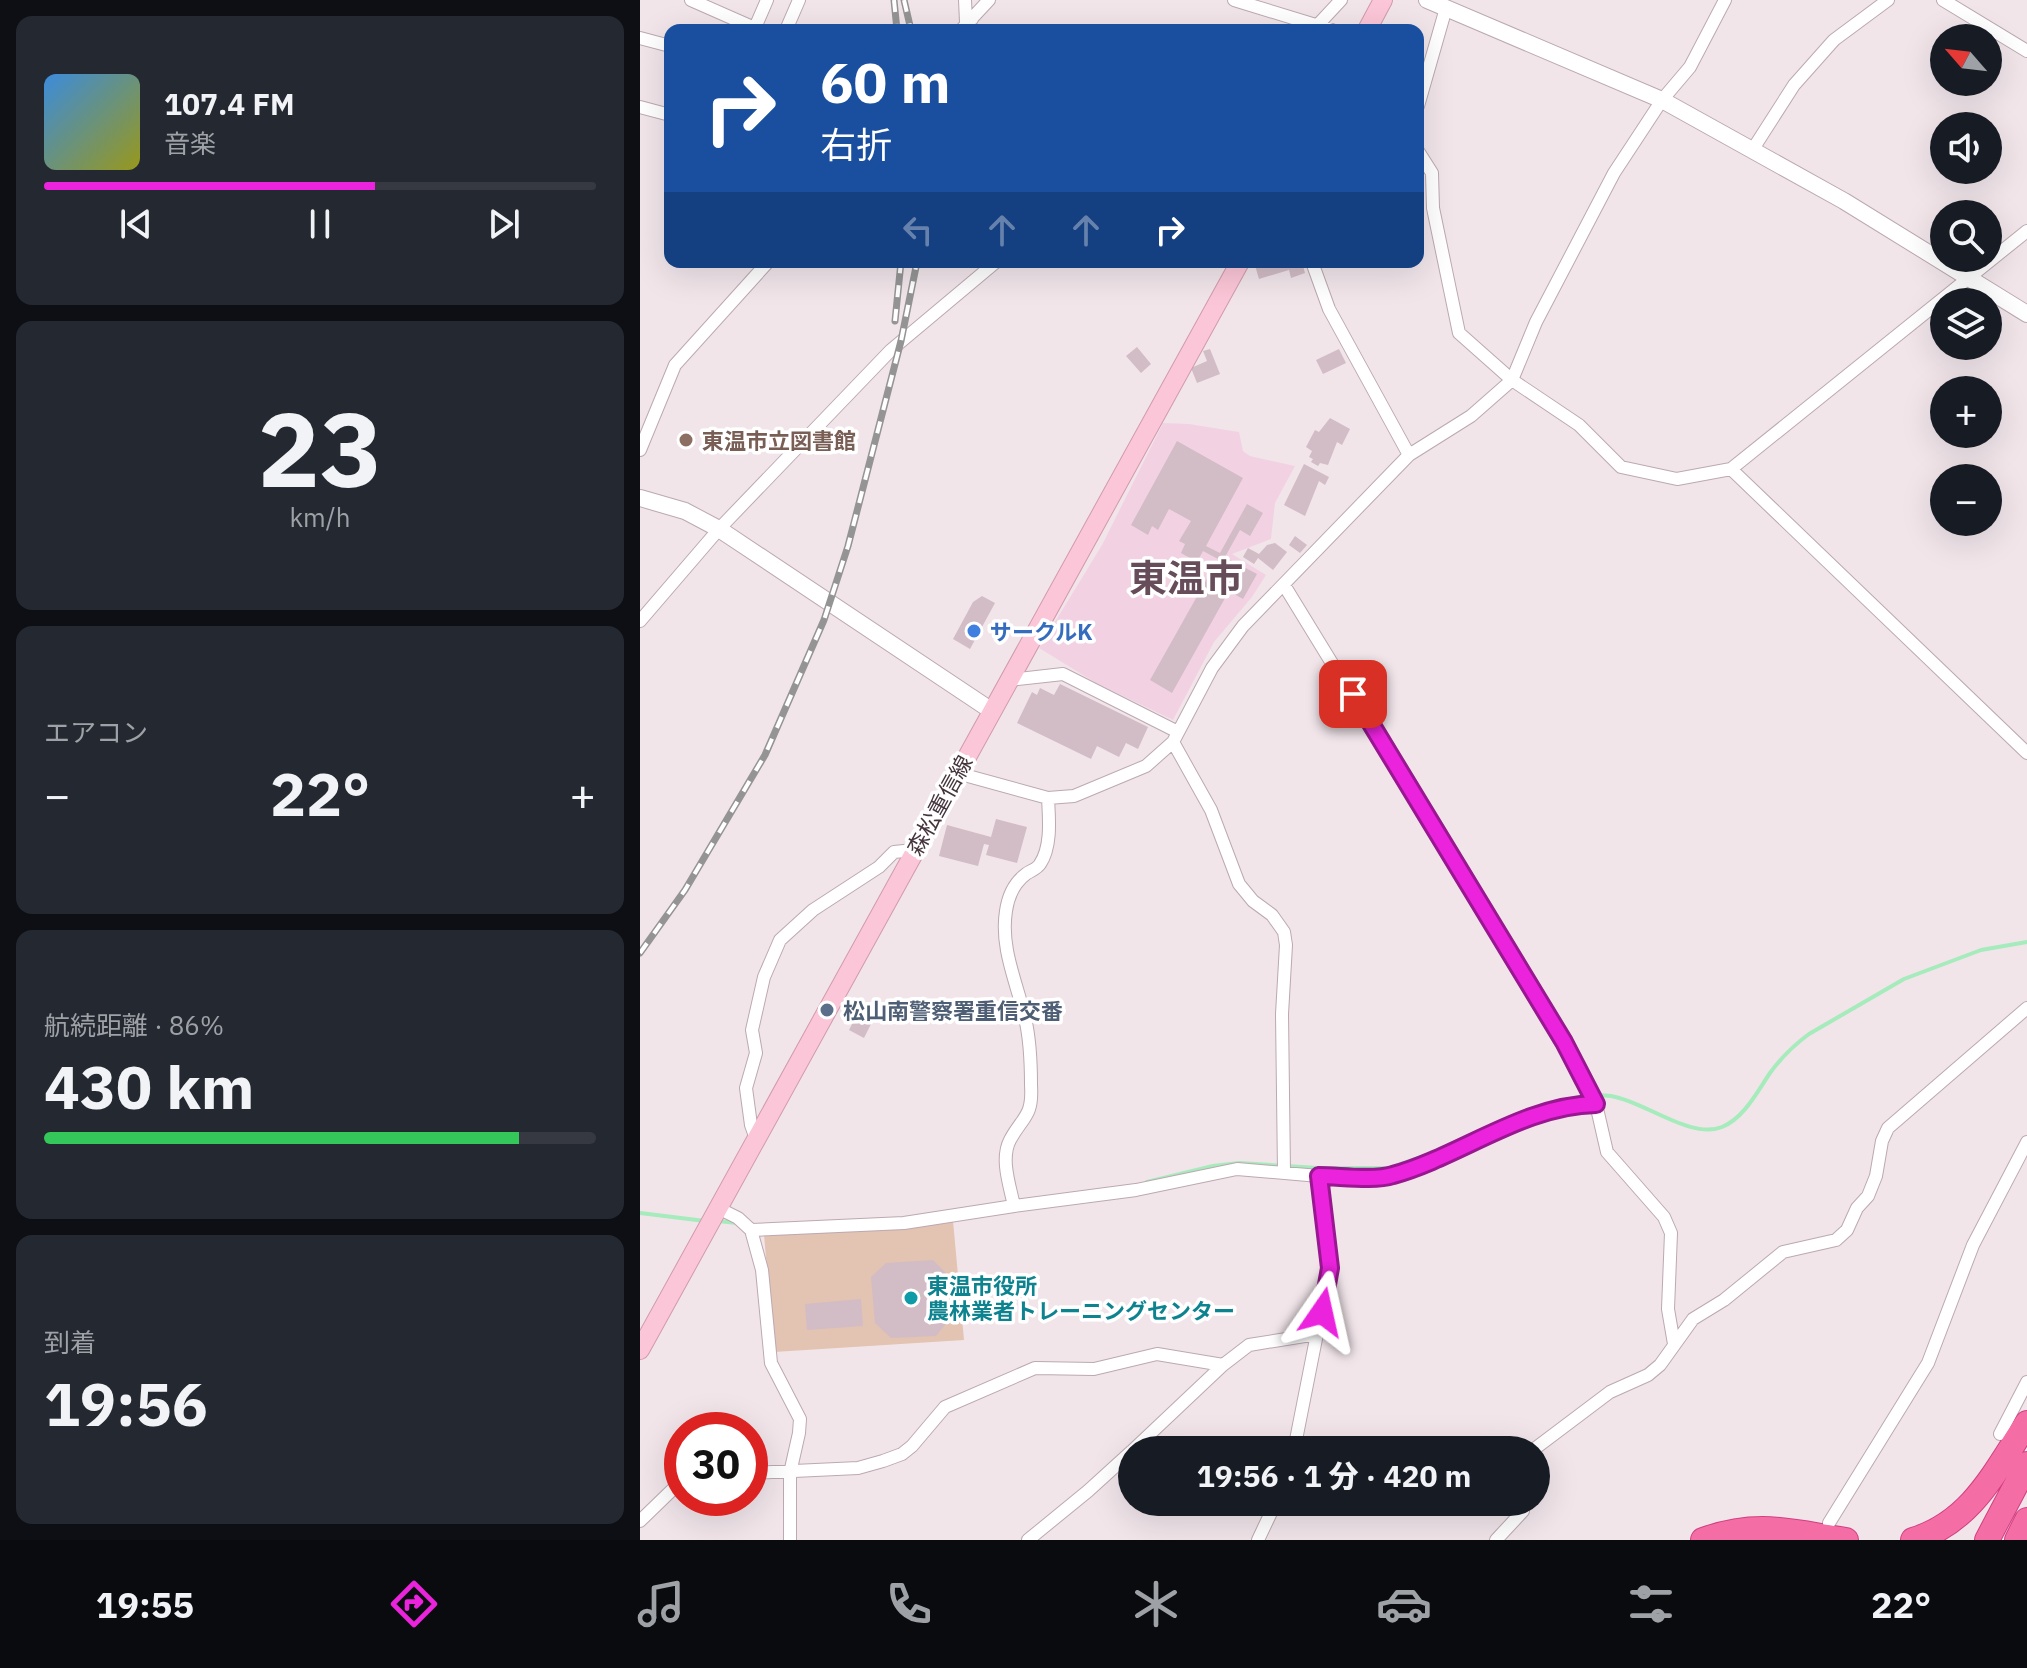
<!DOCTYPE html>
<html lang="ja">
<head>
<meta charset="utf-8">
<style>
  :root { --surface:#171b24; --page:#242831; --text:#f1f3f6; --muted:#9ea1a6; --line:#363941; --accent:#eb23dd }
  body { margin:0; font-family:"IBM Plex Sans","Noto Sans JP",sans-serif; background:var(--page); color:var(--text); height:100vh; display:flex; flex-direction:column; font-size:30px; white-space:nowrap }
  * { box-sizing:border-box; margin:0 }
  p { font-size:26px; color:var(--muted) }
  .icon { flex:none; width:44px; height:44px; fill:none; stroke:currentColor; stroke-width:2; stroke-linecap:round; stroke-linejoin:round }
  .map { position:relative; flex:1; overflow:hidden }
  .side { display:flex; flex-direction:column; gap:16px; padding:16px; background:#0d0f14; width:640px }
  .side>* { flex:none }
  .hud { position:absolute; left:24px; top:24px; width:760px; height:244px; border-radius:16px; box-shadow:0 8px 32px #0002; background:#1a4fa0; color:#fff; overflow:hidden }
  .needle { width:52px; rotate:298deg }
  .tools { position:absolute; left:1290px; top:24px; display:grid; gap:16px }
  .tools a { display:grid; place-items:center; width:72px; height:72px; border-radius:50%; background:var(--surface); box-shadow:0 8px 32px #0002; font-size:40px }
  .speed { position:absolute; left:24px; top:1412px; display:flex; gap:16px; font-size:40px; font-weight:700; text-align:center }
  .speed>* { display:grid; place-content:center; width:104px; height:104px; border-radius:50%; background:var(--surface); box-shadow:0 8px 32px #0002; line-height:1 }
  .speed .limit { border:12px solid #d22; background:#fff; color:#111 }
  .pin { position:absolute; display:grid; place-items:center; width:68px; height:68px; color:#fff; margin:-34px; border-radius:16px; box-shadow:0 4px 12px #0006 }
  .me { position:absolute; width:88px; margin:-44px; rotate:11deg; stroke-linejoin:round; filter:drop-shadow(0 0 6px #0008) }
  .turn { display:flex; align-items:center; gap:28px; height:168px; padding:0 24px; font-size:36px }
  .turn .icon { width:104px; height:104px; stroke-width:2.5 }
  .turn b { display:block; font-size:56px; line-height:68px }
  .lanes { display:flex; align-items:center; height:76px; padding:0 24px; background:#0003; justify-content:center; gap:40px; direction:ltr }
  .lanes .off { opacity:.35 }
  .big { font-size:60px; font-weight:800; line-height:1.1 }
  .side .card { flex:1; display:flex; flex-direction:column; justify-content:center; gap:12px; min-width:0; padding:0 28px; border-radius:16px; background:var(--page) }
  .side .dial { align-items:center; gap:0 }
  .dial b { font-size:104px; line-height:1 }
  .song { display:flex; align-items:center; gap:24px }
  .cover { width:96px; height:96px; border-radius:12px; background:linear-gradient(135deg,hsl(210 70% 55%),hsl(60 70% 35%)) }
  .played { height:8px; border-radius:4px; background:linear-gradient(90deg,var(--accent) 60%,var(--line) 60%) }
  .keys { display:flex; justify-content:space-around; direction:ltr }
  .heat { display:flex; justify-content:space-between; align-items:center; font-size:44px; direction:ltr }
  .charge { height:12px; border-radius:6px; background:linear-gradient(90deg,#34c759 86%,var(--line) 0) }
  .trip { position:absolute; left:478px; top:1436px; width:432px; height:80px; border-radius:40px; background:var(--surface); box-shadow:0 8px 32px #0002; font-weight:800; line-height:80px; text-align:center }
  .tabs { display:flex; height:128px; justify-content:space-around; align-items:center; background:#090b0e; color:var(--muted) }
  .tabs .icon { width:56px; height:56px }
  .tabs .current { color:var(--accent) }
  .tabs b { font-size:36px; color:var(--text) }
  main { display:flex; flex:1; min-height:0 }
  .map>svg:first-child { display:block }
  .commercial { fill:#f2d2e2 }
  .green { fill:#e3c3b1 }
  .lines { fill:none; stroke-linecap:round; stroke-linejoin:round }
  .stream { stroke:#a5ebbc; stroke-width:4 }
  .building { fill:#d2bcc6 }
  .minor-casing { stroke:#bca9b1; stroke-width:14 }
  .tertiary-casing { stroke:#bca9b1; stroke-width:18 }
  .secondary-casing { stroke:#d19aad; stroke-width:20 }
  .motorway-casing { stroke:#d23f81; stroke-width:26 }
  .minor { stroke:#fff; stroke-width:12 }
  .tertiary { stroke:#fff; stroke-width:16 }
  .secondary { stroke:#fbc6d7; stroke-width:18 }
  .motorway { stroke:#f46ea5; stroke-width:24 }
  .rail-casing { stroke:#949494; stroke-width:7 }
  .rail { stroke:#fff; stroke-width:4; stroke-dasharray:12; stroke-linecap:butt }
  .route-casing { stroke:#991790; stroke-width:20 }
  .route { stroke:#eb23dd; stroke-width:14 }
  .education-dot { fill:#8d6e63; stroke:#fff; stroke-width:3 }
  .shop-dot { fill:#3f7fe0; stroke:#fff; stroke-width:3 }
  .service-dot { fill:#5c6f8a; stroke:#fff; stroke-width:3 }
  .culture-dot { fill:#0f9aa8; stroke:#fff; stroke-width:3 }
  .labels { text-anchor:middle; dominant-baseline:central; stroke-width:7; stroke-linejoin:round; paint-order:stroke }
  .education-label { font-size:22px; font-weight:bold; fill:#785e54; stroke:#fff; text-anchor:start }
  .shop-label { font-size:22px; font-weight:bold; fill:#366cbe; stroke:#fff; text-anchor:start }
  .street-label { font-size:22px; fill:#44353c; stroke:#fff }
  .service-label { font-size:22px; font-weight:bold; fill:#4e5e75; stroke:#fff; text-anchor:start }
  .culture-label { font-size:22px; font-weight:bold; fill:#0d838f; stroke:#fff; text-anchor:start }
  .town-label { font-size:38px; font-weight:bold; fill:#664d59; stroke:#fff }
</style>
</head>
<body>
<main>
<section class="side">
<div class="card">
<div class="song"><i class="cover"></i><div><b>107.4 FM</b><p>音楽</p></div></div>
<div class="played"></div>
<div class="keys"><svg class="icon" aria-label="previous" viewBox="0 0 24 24"><path d="M18 5L8 12l10 7zM5 5v14"/></svg><svg class="icon" aria-label="pause" viewBox="0 0 24 24"><path d="M8 5v14M16 5v14"/></svg><svg class="icon" aria-label="next" viewBox="0 0 24 24"><path d="M6 5l10 7-10 7zM19 5v14"/></svg></div>
</div>
<div class="card dial"><b>23</b><p>km/h</p></div>
<div class="card"><p>エアコン</p>
<div class="heat"><a>−</a><b class="big">22°</b><a>+</a></div>
</div>
<div class="card"><p>航続距離 · 86%</p><b class="big">430 km</b><div class="charge"></div></div>
<div class="card"><p>到着</p><b class="big">19:56</b></div>
</section>
<div class="map">
<svg width="1387" height="1540" viewBox="0 0 1387 1540">
  <rect width="100%" height="100%" fill="#f1e5ea"/>
  <!-- commercial -->
  <path class="commercial" d="M523,423L549,424L599,432L603,451L610,456L655,466L635,503L631,539L592,554L626,575L612,597L574,642L533,720L456,683L399,648L462,545Z"/>
  <!-- green -->
  <path class="green" d="M313,1221L324,1340L134,1352L124,1234Z"/>
  <g class="lines">
    <!-- stream -->
    <path class="stream" d="M882,1115C908,1104 943,1092 971,1096C1004,1101 1051,1140 1082,1127C1104,1118 1117,1092 1130,1073C1141,1058 1154,1045 1169,1034L1264,979L1341,950L1387,942
      M507,1182L573,1166L599,1163L678,1168H749L793,1153L871,1120
      M0,1213L65,1221
      M78,1221L97,1223"/>
  </g>
  <!-- building -->
  <path class="building" d="M614,262H662L665,273L651,278L649,270L619,279Z
    M497,347L511,364L501,373L486,356Z
    M570,349L580,374L557,383L551,368L567,361L563,351Z
    M699,349L706,363L683,374L676,360Z
    M690,418L710,429L702,445L697,442L688,465L680,463L678,466L671,462L673,459L669,457L672,451L666,447L675,430L679,432Z
    M537,441L603,478L566,546L580,553L607,504L623,513L610,536L600,530L585,557L617,574L603,599L589,591L532,693L510,680L578,559L563,551L557,562L541,553L545,544L539,541L551,521L529,509L518,530L512,526L508,535L491,525Z
    M664,464L689,477L685,485L679,481L665,516L644,505Z
    M655,536L667,545L660,553L649,545Z
    M635,543L647,552L633,570L618,558L614,564L603,557L608,548L619,554L627,545Z
    M342,596L355,603L330,649L313,639L333,602Z
    M420,684L508,727L498,749L486,743L479,757L457,746L451,759L377,723L392,692L397,695L400,688L414,695Z
    M356,819L387,827L377,863L346,855L349,845L344,844L338,866L299,856L307,825L351,837Z
    M221,1006L236,1014L224,1038L209,1030Z
    M293,1260L307,1274L309,1320L296,1336L251,1338L235,1323L231,1277L246,1263Z
    M221,1299L223,1326L167,1330L165,1304Z"/>
  <g class="lines">
    <defs>
      <path id="minor" d="M51,0L119,30
        M325,0L326,22L332,19
        M594,0L692,30
        M1303,0L1387,51
        M674,29L701,0
        M114,30L127,0
        M146,30L159,0
        M321,30L349,0
        M0,38L30,46
        M778,106L806,8
        M0,107L30,115
        M1113,149L1154,85L1194,40L1248,0
        M778,151L792,173L793,208L819,333L872,380L939,425L981,467L1037,479L1091,469L1387,231
        M672,262L689,309L769,455
        M0,450L35,365L128,262
        M1091,469L1387,753
        M644,585L924,1042L956,1104L967,1152L1024,1217L1031,1233L1028,1309L1034,1344
        M0,621L79,529L251,350L356,262
        M370,680L423,674L538,732
        M533,742L571,810L599,884L613,901L632,915L644,932L646,945L642,1014L644,1172
        M317,773L408,798L434,796L506,766L533,742L572,668L603,626L769,455L831,416L872,380L896,322L974,173L1022,100L1050,67L1085,0
        M408,798C409,818 412,846 400,864C397,869 390,871 386,874C374,883 368,897 366,911C360,948 377,983 385,1018C390,1039 391,1064 391,1085C393,1117 383,1116 370,1140C360,1159 370,1186 374,1206L496,1190L597,1169L679,1176H750L804,1156L887,1119L937,1104H956
        M116,1139L111,1125L106,1088L116,1053L112,1030L124,977L140,940L173,910L239,867L254,852L274,850
        M78,1208L98,1218L111,1230L122,1270L131,1363L160,1419L159,1433L150,1473V1540
        M111,1230L264,1223L374,1206
        M1360,1434L1387,1382
        M493,1450L583,1365L609,1345L677,1334
        M654,1450L690,1268L679,1176
        M893,1450L970,1392L1008,1375L1020,1365L1053,1319L1084,1300L1143,1252L1196,1240L1207,1230L1217,1208L1228,1196L1236,1176L1242,1141L1248,1128L1387,1008
        M110,1473L218,1468L243,1461L262,1454L272,1446L305,1407L395,1368L454,1369L517,1354L583,1365
        M0,1521L32,1490L42,1484
        M1189,1523L1288,1363L1333,1245L1387,1142
        M388,1540L448,1491L492,1451
        M618,1540L636,1502
        M856,1540L883,1511L884,1502"/>
      <path id="tertiary" d="M787,0L1022,100L1204,201L1387,314
        M0,498L45,511L79,529L352,711"/>
      <path id="secondary" d="M727,30L743,0
        M0,1350L600,262"/>
      <path id="motorway" d="M1063,1540C1119,1520 1151,1532 1206,1540
        M1273,1540C1332,1522 1355,1471 1387,1423
        M1347,1540L1387,1464
        M1377,1540L1387,1520"/>
    </defs>
    <!-- minor casing -->
    <use href="#minor" class="minor-casing"/>
    <!-- tertiary casing -->
    <use href="#tertiary" class="tertiary-casing"/>
    <!-- secondary casing -->
    <use href="#secondary" class="secondary-casing"/>
    <!-- motorway casing -->
    <use href="#motorway" class="motorway-casing"/>
    <!-- minor -->
    <use href="#minor" class="minor"/>
    <!-- tertiary -->
    <use href="#tertiary" class="tertiary"/>
    <!-- secondary -->
    <use href="#secondary" class="secondary"/>
    <!-- motorway -->
    <use href="#motorway" class="motorway"/>
    <defs>
      <path id="rail" d="M254,0L257,30
        M264,0L271,30
        M255,321L261,262
        M0,953L45,890L125,755L184,620L208,546L261,341L277,262"/>
    </defs>
    <!-- rail casing -->
    <use href="#rail" class="rail-casing"/>
    <!-- rail -->
    <use href="#rail" class="rail"/>
  </g>
  <g class="lines">
    <defs>
      <path id="route" d="M682,1312L690,1268L679,1176C700,1176 734,1181 753,1175C821,1156 884,1105 956,1104L924,1042L713,694"/>
    </defs>
    <!-- route casing -->
    <use href="#route" class="route-casing"/>
    <!-- route -->
    <use href="#route" class="route"/>
  </g>
  <!-- markers -->
  <circle class="education-dot" cx="46" cy="440" r="8"/>
  <circle class="shop-dot" cx="334" cy="631" r="8"/>
  <circle class="service-dot" cx="187" cy="1010" r="8"/>
  <circle class="culture-dot" cx="271" cy="1298" r="8"/>
  <g class="labels">
    <!-- education labels -->
    <g class="education-label">
      <text x="62" y="440">東温市立図書館</text>
    </g>
    <!-- shop labels -->
    <g class="shop-label">
      <text x="350" y="631">サークルK</text>
    </g>
    <!-- street labels -->
    <g class="street-label">
      <text transform="translate(299 805) rotate(-61)">森松重信線</text>
    </g>
    <!-- service labels -->
    <g class="service-label">
      <text x="203" y="1010">松山南警察署重信交番</text>
    </g>
    <!-- culture labels -->
    <g class="culture-label">
      <text x="287" y="1285">東温市役所<tspan x="287" dy="25">農林業者トレーニングセンター</tspan></text>
    </g>
    <!-- town labels -->
    <g class="town-label">
      <text x="546" y="577">東温市</text>
    </g>
  </g>
</svg>
<div class="tools">
<a><svg class="needle" viewBox="-14 -14 28 28"><path d="M0-13l5 13h-10z" fill="#e53935"/><path d="M0 13l5-13h-10z" fill="#9ea1a6"/></svg></a>
<a><svg class="icon" aria-label="sound" viewBox="0 0 24 24"><path d="M4 9h4l5-4v14l-5-4H4zM17 9q2 3 0 6"/></svg></a>
<a><svg class="icon" aria-label="search" viewBox="0 0 24 24"><circle cx="10" cy="10" r="6"/><path d="M15 15l6 6"/></svg></a>
<a><svg class="icon" aria-label="layers" viewBox="0 0 24 24"><path d="M12 4l9 5-9 5-9-5zM3 14l9 5 9-5"/></svg></a>
<a>+</a>
<a>−</a>
</div>
<div class="speed"><div class="limit">30</div></div>
<div class="pin" style="left:713px;top:694px;background:#d93025"><svg class="icon" aria-label="arrive" viewBox="0 0 24 24"><path d="M6 21V4h12l-3 4 3 4H6"/></svg></div>
<svg class="me" style="left:682px;top:1312px" viewBox="-20 -20 40 40"><path d="M0-17L14 15 0 8-14 15z" fill="#eb23dd" stroke="#fff" stroke-width="4"/></svg>
<div class="trip">19:56 · 1 分 · 420 m</div>
<div class="hud">
<div class="turn"><svg class="icon" aria-label="right" viewBox="0 0 24 24"><path d="M7 20v-9h11M14 6l5 5-5 5"/></svg><div><b>60 m</b>右折</div></div>
<div class="lanes"><svg class="icon off" aria-label="left" viewBox="0 0 24 24"><path d="M17 20v-9H6M10 6l-5 5 5 5"/></svg><svg class="icon off" aria-label="ahead" viewBox="0 0 24 24"><path d="M12 20V5M6 11l6-6 6 6"/></svg><svg class="icon off" aria-label="ahead" viewBox="0 0 24 24"><path d="M12 20V5M6 11l6-6 6 6"/></svg><svg class="icon" aria-label="right" viewBox="0 0 24 24"><path d="M7 20v-9h11M14 6l5 5-5 5"/></svg></div>
</div>
</div>
</main>
<nav class="tabs">
<b>19:55</b>
<svg class="icon current" aria-label="directions" viewBox="0 0 24 24"><path d="M12 3l9 9-9 9-9-9zM9 14v-3h6M13 9l2 2-2 2"/></svg>
<svg class="icon" aria-label="music" viewBox="0 0 24 24"><path d="M9 18V5l10-2v13"/><circle cx="6" cy="18" r="3"/><circle cx="16" cy="16" r="3"/></svg>
<svg class="icon" aria-label="phone" viewBox="0 0 24 24"><path d="M5 4h4l2 5-3 2q2 4 5 5l2-3 5 2v4C11 20 4 13 5 4z"/></svg>
<svg class="icon" aria-label="climate" viewBox="0 0 24 24"><path d="M12 3v18M4 7l16 10M4 17L20 7"/></svg>
<svg class="icon" aria-label="car" viewBox="0 0 24 24"><path d="M5 17H2v-5l4-1 3-4h7l3 4 3 1v5h-3M9 17h6M6 11h13"/><circle cx="7" cy="17" r="2"/><circle cx="17" cy="17" r="2"/></svg>
<svg class="icon" aria-label="filters" viewBox="0 0 24 24"><path d="M4 7h16M4 17h16"/><circle cx="9" cy="7" r="2"/><circle cx="15" cy="17" r="2"/></svg>
<b>22°</b>
</nav>
</body>
</html>
